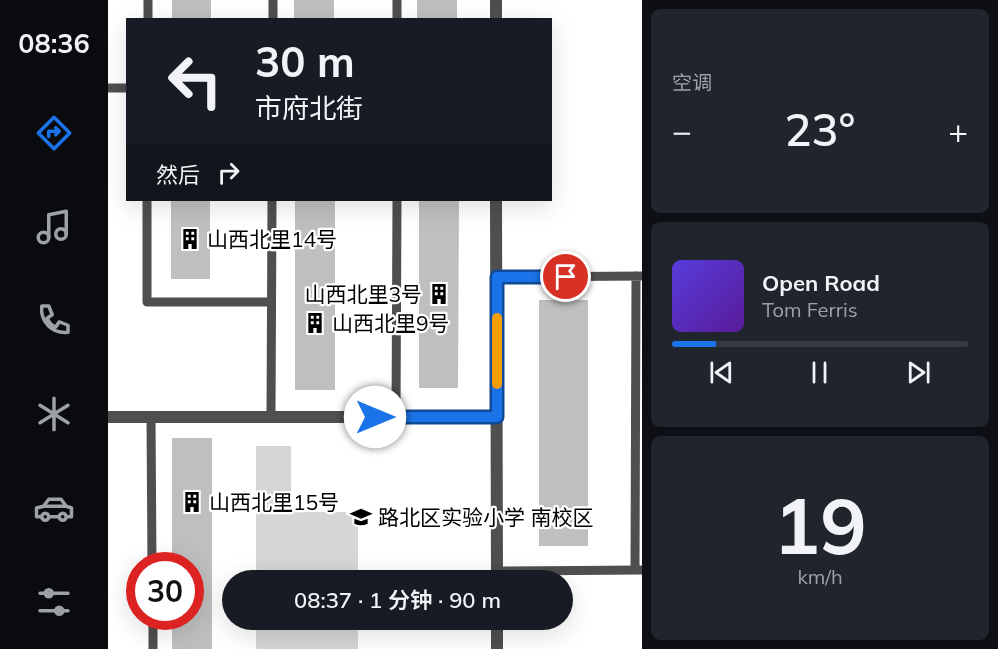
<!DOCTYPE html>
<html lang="zh">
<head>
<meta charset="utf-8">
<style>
  :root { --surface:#171b24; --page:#20242c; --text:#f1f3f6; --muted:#9ea1a6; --line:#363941; --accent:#1a73e8 }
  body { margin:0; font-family:Mulish,"Noto Sans SC",sans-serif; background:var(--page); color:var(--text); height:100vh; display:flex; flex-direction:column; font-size:22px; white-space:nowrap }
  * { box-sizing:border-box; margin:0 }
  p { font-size:20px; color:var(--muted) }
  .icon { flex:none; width:33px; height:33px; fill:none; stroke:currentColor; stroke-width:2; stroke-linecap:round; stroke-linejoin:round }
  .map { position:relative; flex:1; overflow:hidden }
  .sheet { display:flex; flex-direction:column; gap:9px; padding:9px; background:#0d0f14; width:356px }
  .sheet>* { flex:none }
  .guide { position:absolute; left:18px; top:18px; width:426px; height:183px; border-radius:0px; box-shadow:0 6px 24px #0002; background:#171b24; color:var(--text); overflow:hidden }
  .speed { position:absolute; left:18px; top:552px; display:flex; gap:12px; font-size:30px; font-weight:700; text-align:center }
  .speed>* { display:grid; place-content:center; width:78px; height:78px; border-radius:50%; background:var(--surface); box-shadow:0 6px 24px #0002; line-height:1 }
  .speed .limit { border:9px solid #d22; background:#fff; color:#111 }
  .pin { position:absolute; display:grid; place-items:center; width:51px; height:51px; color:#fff; margin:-26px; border:3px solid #fff; border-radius:50%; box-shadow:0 2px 6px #0007 }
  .me { position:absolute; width:66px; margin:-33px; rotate:90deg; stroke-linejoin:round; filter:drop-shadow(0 0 4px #0008) }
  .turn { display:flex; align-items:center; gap:21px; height:126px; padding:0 30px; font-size:27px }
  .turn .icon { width:78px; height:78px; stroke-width:2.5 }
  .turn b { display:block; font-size:42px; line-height:51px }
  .then { display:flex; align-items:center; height:57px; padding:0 30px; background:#0003; gap:12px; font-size:22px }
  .big { font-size:45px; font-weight:600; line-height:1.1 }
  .sheet .card { flex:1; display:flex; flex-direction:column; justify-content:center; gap:9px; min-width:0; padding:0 21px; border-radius:9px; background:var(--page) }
  .sheet .dial { align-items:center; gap:0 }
  .dial b { font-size:78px; line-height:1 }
  .song { display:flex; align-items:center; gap:18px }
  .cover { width:72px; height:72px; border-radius:9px; background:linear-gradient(135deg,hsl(250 70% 55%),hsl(270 70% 35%)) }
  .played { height:6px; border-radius:3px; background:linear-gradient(90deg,var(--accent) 15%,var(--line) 15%) }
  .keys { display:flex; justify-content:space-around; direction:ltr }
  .heat { display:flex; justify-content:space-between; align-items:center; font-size:33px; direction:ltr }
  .trip { position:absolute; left:114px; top:570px; width:351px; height:60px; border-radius:30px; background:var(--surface); box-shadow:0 6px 24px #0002; font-weight:600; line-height:60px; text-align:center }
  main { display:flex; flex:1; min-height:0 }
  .dock { display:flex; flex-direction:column; width:108px; justify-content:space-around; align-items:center; background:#090b0e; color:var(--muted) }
  .dock .icon { width:42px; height:42px }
  .dock .active { color:var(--accent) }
  .dock b { font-size:27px; color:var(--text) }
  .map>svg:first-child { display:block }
  .pitch { fill:#d6d6d6 }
  .building { fill:#bfbfbf }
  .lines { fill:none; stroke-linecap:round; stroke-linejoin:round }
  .lane { stroke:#4f4f4f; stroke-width:9 }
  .street { stroke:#4f4f4f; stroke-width:12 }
  .route-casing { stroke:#114b97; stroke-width:15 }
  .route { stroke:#1a73e8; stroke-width:10 }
  .slow { stroke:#f59e0b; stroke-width:10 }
  .labels { text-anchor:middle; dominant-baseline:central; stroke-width:4.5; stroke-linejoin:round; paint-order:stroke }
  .poi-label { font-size:21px; fill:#000; stroke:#fff; text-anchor:start }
</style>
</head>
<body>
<main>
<nav class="dock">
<b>08:36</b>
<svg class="icon active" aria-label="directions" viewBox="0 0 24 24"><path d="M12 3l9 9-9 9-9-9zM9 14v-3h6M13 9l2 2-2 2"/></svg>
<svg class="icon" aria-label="music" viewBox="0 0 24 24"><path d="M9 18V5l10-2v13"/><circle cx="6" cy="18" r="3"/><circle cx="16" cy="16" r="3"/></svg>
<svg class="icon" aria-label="phone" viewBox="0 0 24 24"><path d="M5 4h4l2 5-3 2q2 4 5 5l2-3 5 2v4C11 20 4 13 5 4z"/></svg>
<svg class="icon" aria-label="climate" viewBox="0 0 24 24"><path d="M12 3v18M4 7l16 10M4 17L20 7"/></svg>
<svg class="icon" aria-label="car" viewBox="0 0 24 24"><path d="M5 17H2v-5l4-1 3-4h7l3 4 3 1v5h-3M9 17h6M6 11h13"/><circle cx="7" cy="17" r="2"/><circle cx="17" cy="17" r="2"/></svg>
<svg class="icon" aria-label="filters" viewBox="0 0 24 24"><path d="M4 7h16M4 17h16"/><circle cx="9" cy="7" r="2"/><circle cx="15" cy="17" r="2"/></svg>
</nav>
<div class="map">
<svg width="535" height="649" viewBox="0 0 535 649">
  <rect width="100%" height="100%" fill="#fff"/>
  <!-- pitch -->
  <path class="pitch" d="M148,446H183V512H250V580H148Z
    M148,620H250V649H148Z"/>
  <!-- building -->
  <path class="building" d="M64,0H103V20H64Z
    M186,0H226V20H186Z
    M309,0H349V20H309Z
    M63,200H102V279H63Z
    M187,200H227V390H187Z
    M311,200H351L350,388H311Z
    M431,300H480V546H431Z
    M64,438H104V649H64V616H82V566H64Z"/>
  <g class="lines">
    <!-- lane -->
    <path class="lane" d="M40,20V0
      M165,20V0
      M289,20V0
      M0,88H20
      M39,200V302H163
      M389,277L535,276
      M43,417L44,566
      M163,417L164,200
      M288,417L289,200
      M527,570L528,276
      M389,571L535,570
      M45,616V649"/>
    <!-- street -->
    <path class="street" d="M388,0V20
      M388,200L389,580
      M0,417H389
      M389,620V649"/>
  </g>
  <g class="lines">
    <defs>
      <path id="route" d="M267,417H389V277H458"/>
    </defs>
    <!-- route casing -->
    <use href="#route" class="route-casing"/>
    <!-- route -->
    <use href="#route" class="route"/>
    <!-- slow -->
    <path class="slow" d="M389,318V384"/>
  </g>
  <!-- icons -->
  <defs>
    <symbol id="building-bare" viewBox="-9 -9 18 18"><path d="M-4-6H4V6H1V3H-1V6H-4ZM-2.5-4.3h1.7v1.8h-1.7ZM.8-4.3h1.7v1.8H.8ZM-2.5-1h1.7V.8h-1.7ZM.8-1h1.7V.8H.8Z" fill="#000" stroke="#fff" stroke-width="2.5" paint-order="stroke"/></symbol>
    <symbol id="school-bare" viewBox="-9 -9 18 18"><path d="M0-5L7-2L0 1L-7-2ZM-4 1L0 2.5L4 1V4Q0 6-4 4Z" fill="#000" stroke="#fff" stroke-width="2.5" paint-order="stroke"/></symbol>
  </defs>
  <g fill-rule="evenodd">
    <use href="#building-bare" x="67" y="224" width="30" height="30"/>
    <use href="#building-bare" x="316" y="279" width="30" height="30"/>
    <use href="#building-bare" x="192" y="308" width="30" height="30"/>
    <use href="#building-bare" x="69" y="487" width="30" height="30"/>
    <use href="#school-bare" x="238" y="502" width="30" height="30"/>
  </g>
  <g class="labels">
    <!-- poi labels -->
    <g class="poi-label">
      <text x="99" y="239">山西北里14号</text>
      <text x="314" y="294" text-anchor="end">山西北里3号</text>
      <text x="224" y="323">山西北里9号</text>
      <text x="101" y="502">山西北里15号</text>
      <text x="270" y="517">路北区实验小学 南校区</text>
    </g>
  </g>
</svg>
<div class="speed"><div class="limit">30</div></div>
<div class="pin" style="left:458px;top:277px;background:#d93025"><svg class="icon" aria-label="arrive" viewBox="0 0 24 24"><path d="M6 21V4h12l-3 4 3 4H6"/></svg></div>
<svg class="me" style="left:267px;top:417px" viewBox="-20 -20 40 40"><circle r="19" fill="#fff"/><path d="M0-13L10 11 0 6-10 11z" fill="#1a73e8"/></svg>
<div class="trip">08:37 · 1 分钟 · 90 m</div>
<div class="guide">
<div class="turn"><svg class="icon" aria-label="left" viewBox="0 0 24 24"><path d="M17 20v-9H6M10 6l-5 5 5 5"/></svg><div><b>30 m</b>市府北街</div></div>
<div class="then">然后<svg class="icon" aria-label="right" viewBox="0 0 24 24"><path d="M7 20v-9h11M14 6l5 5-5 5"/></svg></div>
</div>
</div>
<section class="sheet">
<div class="card"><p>空调</p>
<div class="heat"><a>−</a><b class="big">23°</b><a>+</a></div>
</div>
<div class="card">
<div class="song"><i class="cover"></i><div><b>Open Road</b><p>Tom Ferris</p></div></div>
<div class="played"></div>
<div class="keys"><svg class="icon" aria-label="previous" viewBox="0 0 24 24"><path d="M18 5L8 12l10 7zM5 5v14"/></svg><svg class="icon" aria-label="pause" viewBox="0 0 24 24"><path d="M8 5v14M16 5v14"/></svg><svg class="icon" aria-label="next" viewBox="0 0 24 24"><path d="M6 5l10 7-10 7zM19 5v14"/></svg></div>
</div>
<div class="card dial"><b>19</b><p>km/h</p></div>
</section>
</main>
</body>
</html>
